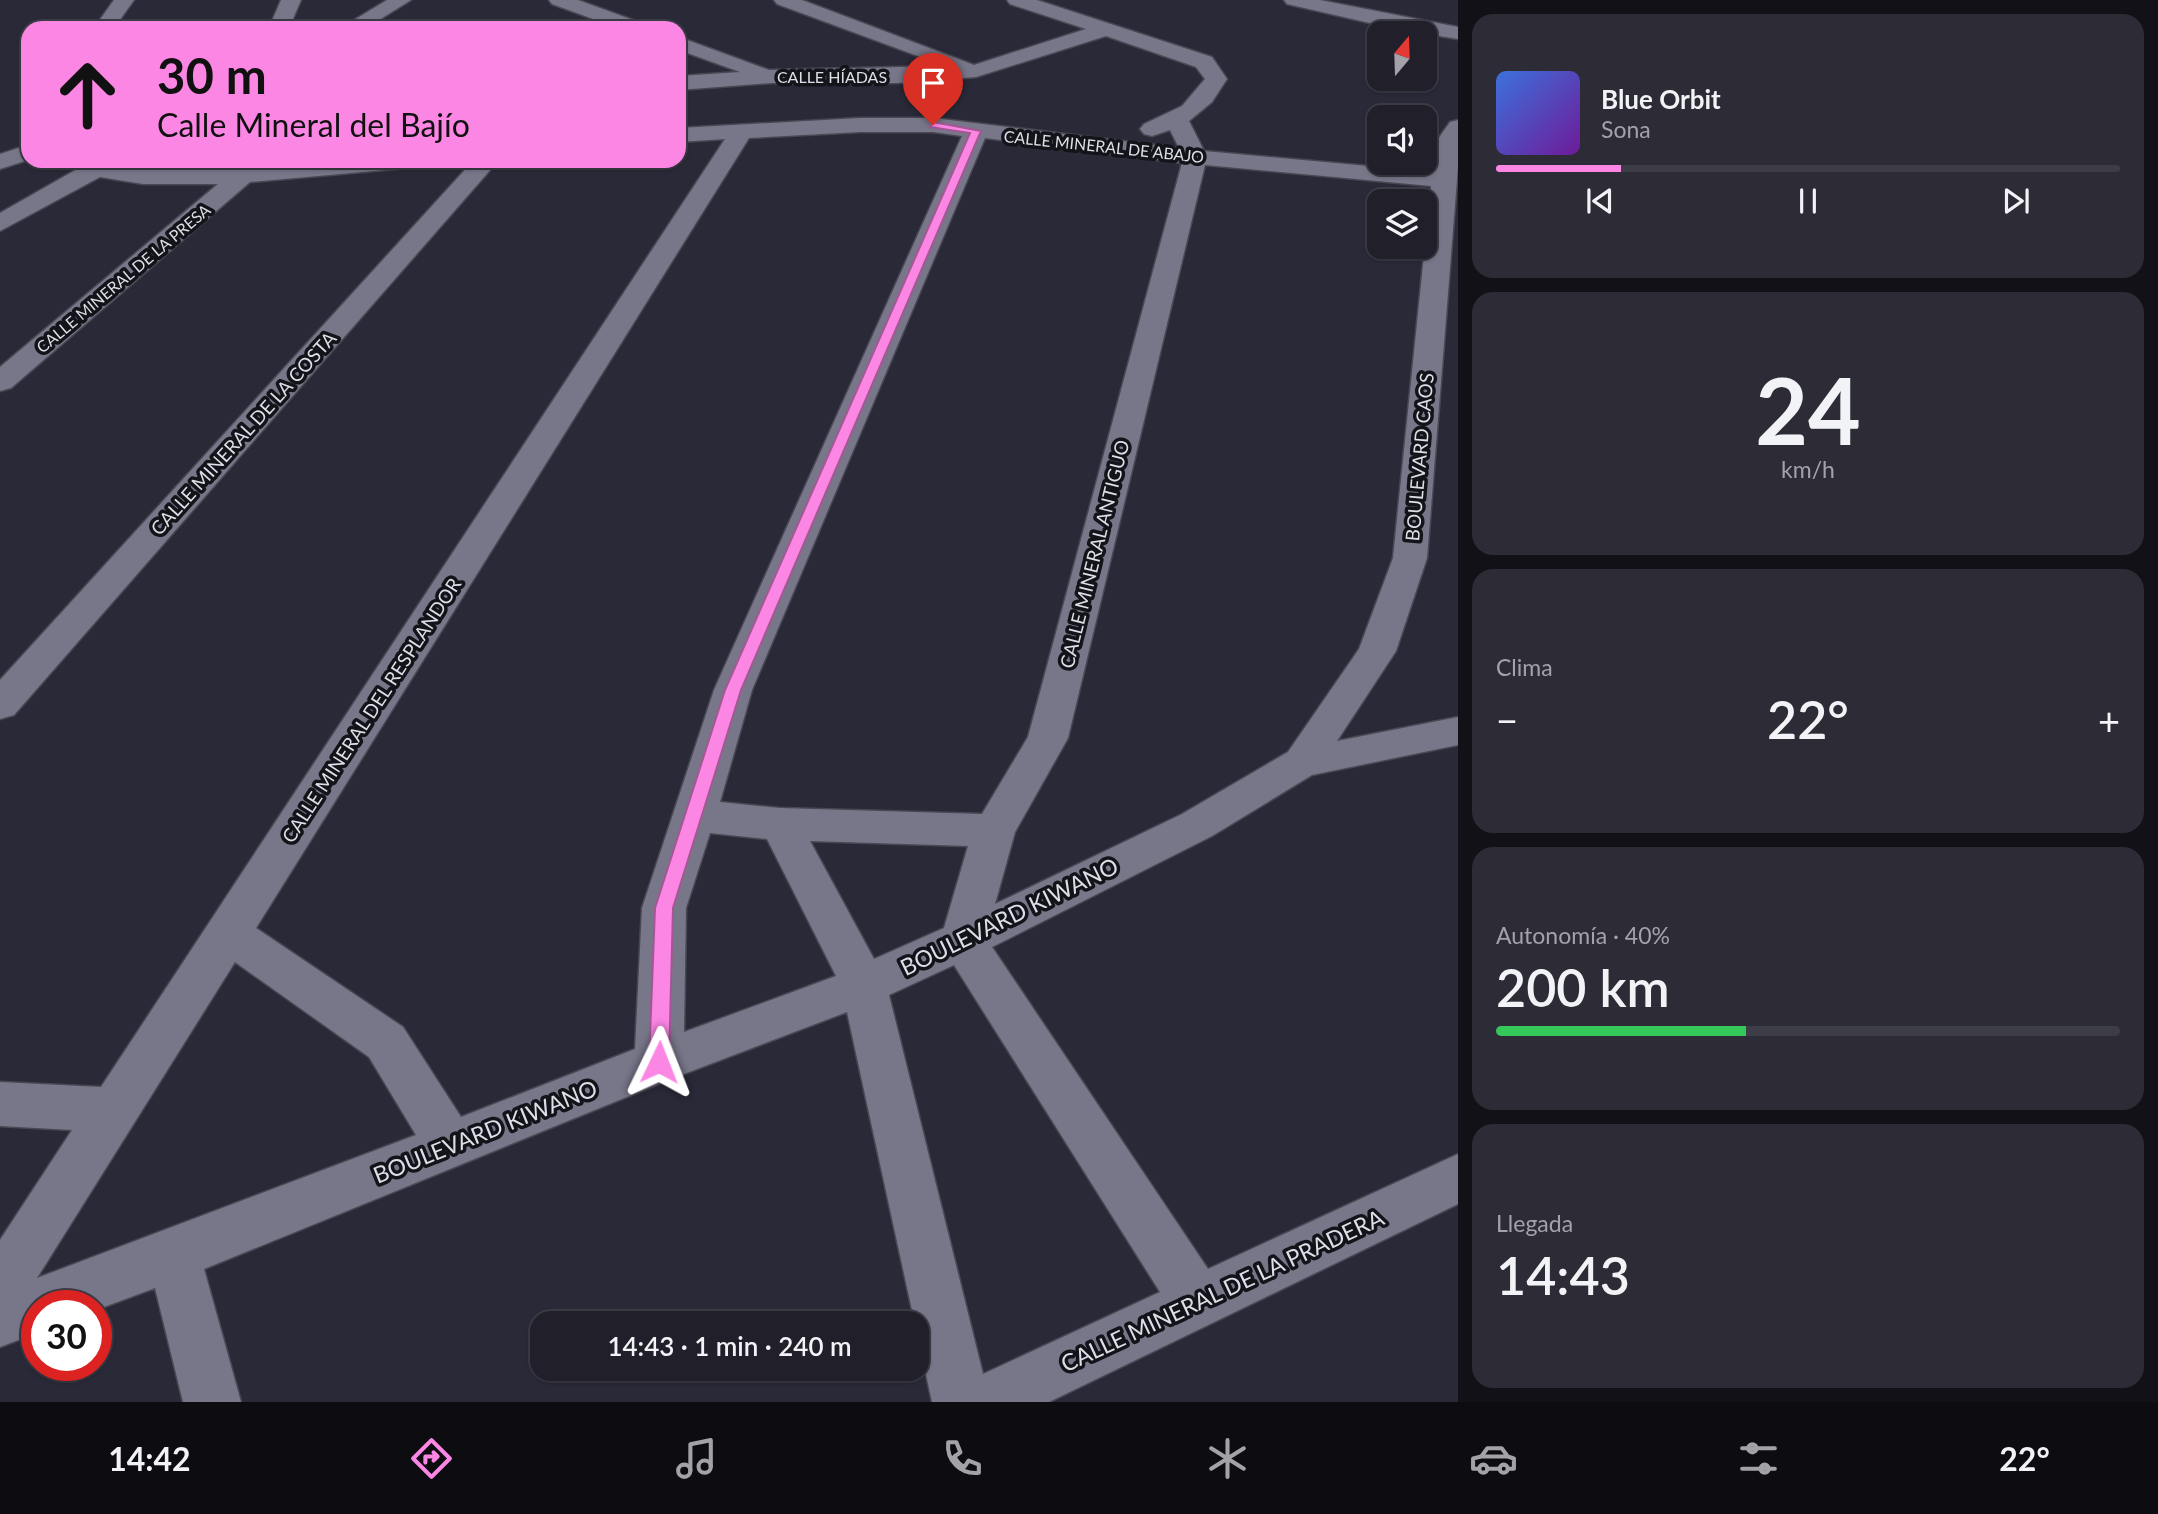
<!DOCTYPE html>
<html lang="es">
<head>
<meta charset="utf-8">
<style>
  :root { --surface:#201f2a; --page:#2d2c36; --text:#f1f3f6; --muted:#a2a2a8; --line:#3d3d47; --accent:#fc86e4 }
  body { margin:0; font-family:Lato,sans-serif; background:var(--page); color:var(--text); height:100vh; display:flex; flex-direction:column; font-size:26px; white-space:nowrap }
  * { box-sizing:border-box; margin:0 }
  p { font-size:23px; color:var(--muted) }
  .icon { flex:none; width:38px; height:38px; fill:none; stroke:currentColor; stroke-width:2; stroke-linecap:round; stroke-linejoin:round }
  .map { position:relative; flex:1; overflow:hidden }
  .details { display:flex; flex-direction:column; gap:14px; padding:14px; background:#121117; width:700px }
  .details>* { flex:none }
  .banner { position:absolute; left:21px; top:21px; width:665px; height:147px; border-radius:21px; box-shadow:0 2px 5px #0004,0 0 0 2px var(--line); background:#fc86e4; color:#111; overflow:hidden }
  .needle { width:46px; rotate:19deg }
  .fabs { position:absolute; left:1367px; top:21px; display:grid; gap:14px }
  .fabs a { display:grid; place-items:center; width:70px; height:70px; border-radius:14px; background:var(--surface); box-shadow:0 2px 5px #0004,0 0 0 2px var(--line); font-size:35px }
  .speed { position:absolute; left:21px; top:1290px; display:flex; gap:14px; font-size:35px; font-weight:700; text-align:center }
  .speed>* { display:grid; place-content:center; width:91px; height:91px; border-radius:50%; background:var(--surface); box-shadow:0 2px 5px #0004,0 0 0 2px var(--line); line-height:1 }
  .speed .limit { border:10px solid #d22; background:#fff; color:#111 }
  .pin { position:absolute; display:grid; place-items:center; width:60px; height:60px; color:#fff; margin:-72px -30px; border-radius:50% 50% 50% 0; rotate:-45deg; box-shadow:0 0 7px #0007 }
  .pin .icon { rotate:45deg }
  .me { position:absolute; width:77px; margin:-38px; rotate:2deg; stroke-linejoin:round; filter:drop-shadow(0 0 5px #0008) }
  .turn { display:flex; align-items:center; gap:24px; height:147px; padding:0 21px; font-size:32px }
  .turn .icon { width:91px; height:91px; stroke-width:2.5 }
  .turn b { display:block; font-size:49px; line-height:60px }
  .big { font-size:52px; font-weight:600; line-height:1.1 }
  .details .widget { flex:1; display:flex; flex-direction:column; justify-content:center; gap:10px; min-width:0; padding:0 24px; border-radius:21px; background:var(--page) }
  .details .dial { align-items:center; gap:0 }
  .dial b { font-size:91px; line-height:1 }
  .song { display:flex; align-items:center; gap:21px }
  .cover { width:84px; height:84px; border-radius:10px; background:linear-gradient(135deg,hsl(220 70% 55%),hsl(280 70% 35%)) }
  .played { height:7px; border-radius:4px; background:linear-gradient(90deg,var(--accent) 20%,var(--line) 20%) }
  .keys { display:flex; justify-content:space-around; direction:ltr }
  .heat { display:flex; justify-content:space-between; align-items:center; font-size:38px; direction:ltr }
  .charge { height:10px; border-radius:5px; background:linear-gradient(90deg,#34c759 40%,var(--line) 0) }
  .trip { position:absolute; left:530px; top:1311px; width:399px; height:70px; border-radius:21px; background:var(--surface); box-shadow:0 2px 5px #0004,0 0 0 2px var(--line); font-weight:600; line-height:70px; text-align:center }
  .tab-bar { display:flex; height:112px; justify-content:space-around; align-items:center; background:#0d0c11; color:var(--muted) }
  .tab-bar .icon { width:49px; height:49px }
  .tab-bar .selected { color:var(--accent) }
  .tab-bar b { font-size:32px; color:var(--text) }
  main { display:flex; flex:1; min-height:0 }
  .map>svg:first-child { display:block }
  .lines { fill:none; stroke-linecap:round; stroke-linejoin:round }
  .minor-casing { stroke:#484753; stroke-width:3 }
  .minor { fill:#787789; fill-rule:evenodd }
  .route { fill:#fc86e4; stroke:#a45794; stroke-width:2 }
  .labels { text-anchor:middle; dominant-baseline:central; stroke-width:7; stroke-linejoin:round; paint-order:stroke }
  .far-street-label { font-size:16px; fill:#dedee8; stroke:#13131a }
  .street-label { font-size:19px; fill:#dedee8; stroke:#13131a }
  .near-street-label { font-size:23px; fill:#dedee8; stroke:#13131a }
</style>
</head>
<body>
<main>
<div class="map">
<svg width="1458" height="1402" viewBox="0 0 1458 1402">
  <rect width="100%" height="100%" fill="#2a2938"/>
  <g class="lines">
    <defs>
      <path id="minor" d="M114,0H134L114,28H94Z
        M281,0H301L289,28H269Z
        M387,0H411L366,28H341Z
        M549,0H578L644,24L647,28H618L552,4Z
        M774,0H802L974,65L1086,29L1010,4L1007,0H1037L1212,57L1227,79L1212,102L1189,121L1204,151L1433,172L1438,139L1450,122L1458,120V167L1427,558L1396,651L1337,741L1458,717V745L1312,775L1212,836L992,947L1208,1269L1458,1154V1204L1049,1402H932L847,1012L676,1077L204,1269L241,1402H183L155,1288L96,1310V1306H37V1333L0,1347V1240L72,1130L0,1126V1082L101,1087L725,139L679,142V128L860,118H933L1179,148L1170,130L1152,136L1144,134L1140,129L1144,124L1182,106L1205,79L1196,67L1106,36L976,77L898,83H772L679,90V76L740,72L679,50V37L769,70L945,66L777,4ZM860,132H933L962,136L714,690L642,908L635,1049L461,1117L403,1027L256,928L749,138ZM985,138L1182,163L1028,737L982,814L780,808L720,802L752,690ZM1205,165L1431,186L1393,558L1359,649L1288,752L1182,814L995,904L1015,832L1068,738ZM710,833L767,839L836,976L684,1032L686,908ZM810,841L968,846L944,928L874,959ZM235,962L369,1057L416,1135L37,1278ZM954,965L1160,1292L983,1374L889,995Z
        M1284,0H1320L1458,27V39L1396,29L1287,4Z
        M28,145V160L0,169V154Z
        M70,161H122L119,166L188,170L334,161H419L415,166L407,168L250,182L11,388L0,391V367L218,184H143L100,177L0,231V213L79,168Z
        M473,161H498L14,715L0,719V680Z"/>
    </defs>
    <!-- minor casing -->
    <use href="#minor" class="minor-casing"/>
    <!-- minor -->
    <use href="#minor" class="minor"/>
  </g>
  <!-- route -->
  <path class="route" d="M933,122L981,131L741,690L673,908L669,1062L666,1069L659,1071L652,1069L649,1062L655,908L725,690L970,133L930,127Z"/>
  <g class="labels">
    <!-- far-street labels -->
    <g class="far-street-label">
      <text x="832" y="76">CALLE HÍADAS</text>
      <text transform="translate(1104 146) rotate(6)">CALLE MINERAL DE ABAJO</text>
      <text transform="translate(123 278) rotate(-40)">CALLE MINERAL DE LA PRESA</text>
    </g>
    <!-- street labels -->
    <g class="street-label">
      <text transform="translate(243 433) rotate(-48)">CALLE MINERAL DE LA COSTA</text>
      <text transform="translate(1419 457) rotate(-85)">BOULEVARD CAOS</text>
      <text transform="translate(1094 554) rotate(-76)">CALLE MINERAL ANTIGUO</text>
      <text transform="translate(371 710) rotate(-57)">CALLE MINERAL DEL RESPLANDOR</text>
    </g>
    <!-- near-street labels -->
    <g class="near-street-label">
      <text transform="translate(1009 916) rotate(-26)">BOULEVARD KIWANO</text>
      <text transform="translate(485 1131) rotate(-22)">BOULEVARD KIWANO</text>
      <text transform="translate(1222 1290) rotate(-25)">CALLE MINERAL DE LA PRADERA</text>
    </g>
  </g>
</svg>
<div class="fabs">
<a><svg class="needle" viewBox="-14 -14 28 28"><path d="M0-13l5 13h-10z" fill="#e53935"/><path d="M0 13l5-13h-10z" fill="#a2a2a8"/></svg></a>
<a><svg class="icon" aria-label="sound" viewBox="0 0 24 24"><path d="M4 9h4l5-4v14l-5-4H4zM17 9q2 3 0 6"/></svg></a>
<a><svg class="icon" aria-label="layers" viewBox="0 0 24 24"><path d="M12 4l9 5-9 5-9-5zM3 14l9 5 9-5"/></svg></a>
</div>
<div class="speed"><div class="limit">30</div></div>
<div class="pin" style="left:933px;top:125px;background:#d93025"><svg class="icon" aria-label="arrive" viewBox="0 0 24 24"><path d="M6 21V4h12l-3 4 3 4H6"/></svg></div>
<svg class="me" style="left:659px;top:1062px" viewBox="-20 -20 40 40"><path d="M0-17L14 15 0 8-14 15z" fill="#fc86e4" stroke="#fff" stroke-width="4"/></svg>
<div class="trip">14:43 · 1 min · 240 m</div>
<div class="banner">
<div class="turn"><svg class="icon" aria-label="ahead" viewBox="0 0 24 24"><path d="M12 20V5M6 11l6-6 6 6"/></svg><div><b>30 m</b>Calle Mineral del Bajío</div></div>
</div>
</div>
<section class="details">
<div class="widget">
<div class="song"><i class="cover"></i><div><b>Blue Orbit</b><p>Sona</p></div></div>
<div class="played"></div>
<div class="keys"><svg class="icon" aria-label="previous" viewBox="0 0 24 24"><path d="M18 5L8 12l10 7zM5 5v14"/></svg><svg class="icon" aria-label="pause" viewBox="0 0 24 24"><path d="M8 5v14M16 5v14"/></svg><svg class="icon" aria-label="next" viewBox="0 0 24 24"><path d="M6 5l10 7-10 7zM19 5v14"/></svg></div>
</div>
<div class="widget dial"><b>24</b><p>km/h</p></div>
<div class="widget"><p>Clima</p>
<div class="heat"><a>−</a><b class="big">22°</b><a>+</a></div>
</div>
<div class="widget"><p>Autonomía · 40%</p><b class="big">200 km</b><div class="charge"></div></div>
<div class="widget"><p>Llegada</p><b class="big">14:43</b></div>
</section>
</main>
<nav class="tab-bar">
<b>14:42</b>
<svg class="icon selected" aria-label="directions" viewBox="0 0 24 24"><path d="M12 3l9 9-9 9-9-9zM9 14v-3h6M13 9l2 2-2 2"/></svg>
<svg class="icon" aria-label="music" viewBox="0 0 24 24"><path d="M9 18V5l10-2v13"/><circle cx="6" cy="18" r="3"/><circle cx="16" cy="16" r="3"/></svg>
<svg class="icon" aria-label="phone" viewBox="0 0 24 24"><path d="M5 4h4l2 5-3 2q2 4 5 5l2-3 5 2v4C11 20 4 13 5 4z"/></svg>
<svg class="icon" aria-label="climate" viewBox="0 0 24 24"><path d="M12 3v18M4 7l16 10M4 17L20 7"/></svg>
<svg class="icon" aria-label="car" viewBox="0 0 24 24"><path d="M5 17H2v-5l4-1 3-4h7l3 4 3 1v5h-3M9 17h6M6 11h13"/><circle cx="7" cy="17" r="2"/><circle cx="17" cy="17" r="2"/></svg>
<svg class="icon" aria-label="filters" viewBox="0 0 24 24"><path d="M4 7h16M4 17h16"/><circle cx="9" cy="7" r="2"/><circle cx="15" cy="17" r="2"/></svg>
<b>22°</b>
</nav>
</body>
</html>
